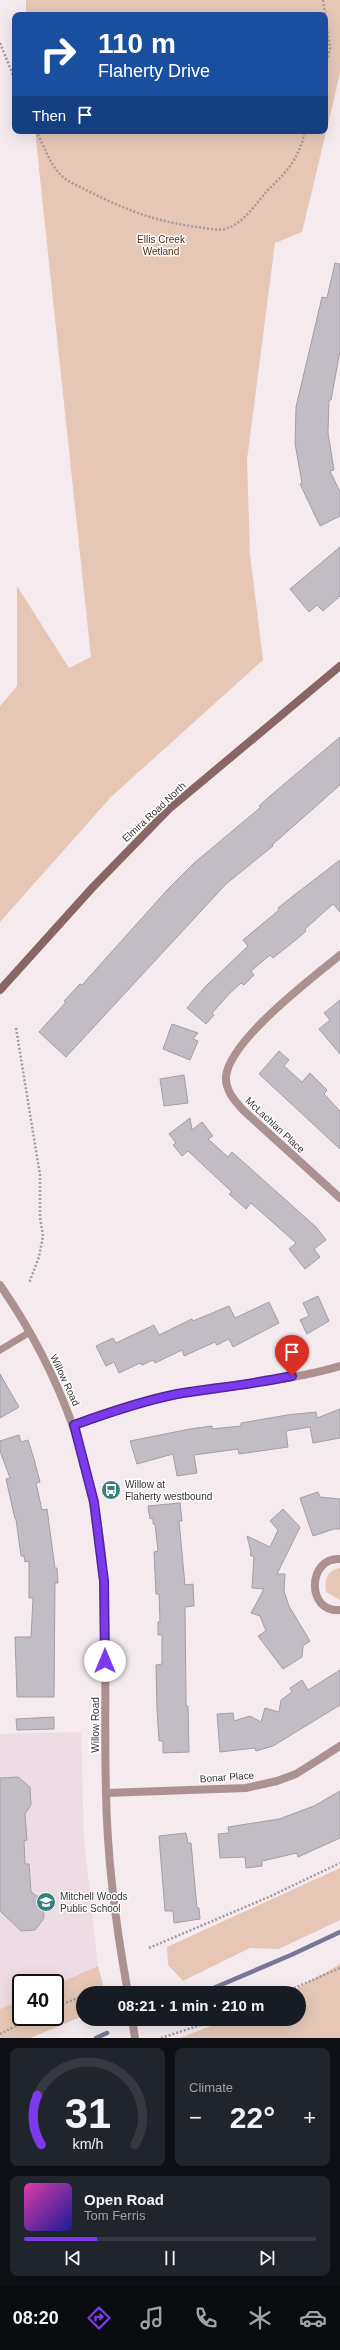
<!DOCTYPE html>
<html lang="en">
<head>
<meta charset="utf-8">
<style>
  :root { --surface:#171b24; --page:#20242c; --text:#f1f3f6; --muted:#9ea1a6; --line:#363941; --accent:#7c3aed }
  body { margin:0; font-family:Helvetica,sans-serif; background:var(--page); color:var(--text); height:100vh; display:flex; flex-direction:column; font-size:15px; white-space:nowrap }
  * { box-sizing:border-box; margin:0 }
  p { font-size:13px; color:var(--muted) }
  .icon { flex:none; width:22px; height:22px; fill:none; stroke:currentColor; stroke-width:2; stroke-linecap:round; stroke-linejoin:round }
  .map { position:relative; height:2038px; overflow:hidden }
  .side { display:flex; flex-direction:column; gap:10px; padding:10px; background:#0d0f14; flex:1 }
  .side>* { flex:none }
  .guide { position:absolute; left:12px; top:12px; width:316px; height:122px; border-radius:8px; box-shadow:0 4px 16px #0002; background:#1a4fa0; color:#fff; overflow:hidden }
  .speed { position:absolute; left:12px; top:1974px; display:flex; gap:8px; font-size:20px; font-weight:700; text-align:center }
  .speed>* { display:grid; place-content:center; width:52px; height:52px; border-radius:50%; background:var(--surface); box-shadow:0 4px 16px #0002; line-height:1 }
  .speed .limit { border:2px solid #111; border-radius:6px; background:#fff; color:#111 }
  .pin { position:absolute; display:grid; place-items:center; width:34px; height:34px; color:#fff; margin:-41px -17px; border-radius:50% 50% 50% 0; rotate:-45deg; box-shadow:0 0 4px #0007 }
  .pin .icon { rotate:45deg }
  .me { position:absolute; width:44px; margin:-22px; rotate:0deg; stroke-linejoin:round; filter:drop-shadow(0 0 3px #0008) }
  .turn { display:flex; align-items:center; gap:14px; height:84px; padding:0 20px; font-size:18px }
  .turn .icon { width:52px; height:52px; stroke-width:2.5 }
  .turn b { display:block; font-size:28px; line-height:34px }
  .then { display:flex; align-items:center; height:38px; padding:0 20px; background:#0003; gap:8px; font-size:15px }
  .big { font-size:30px; font-weight:700; line-height:1.1 }
  .side .widget { flex:1; display:flex; flex-direction:column; justify-content:center; gap:6px; min-width:0; padding:0 14px; border-radius:8px; background:var(--page) }
  .side .dial { align-items:center; gap:0 }
  .dial svg { height:104px; overflow:visible; fill:none; stroke:var(--line); stroke-width:7; stroke-linecap:round; text-anchor:middle }
  .dial text { fill:var(--text); stroke:none }
  .song { display:flex; align-items:center; gap:12px }
  .cover { width:48px; height:48px; border-radius:6px; background:linear-gradient(135deg,hsl(320 70% 55%),hsl(240 70% 35%)) }
  .played { height:4px; border-radius:2px; background:linear-gradient(90deg,var(--accent) 25%,var(--line) 25%) }
  .keys { display:flex; justify-content:space-around; direction:ltr }
  .heat { display:flex; justify-content:space-between; align-items:center; font-size:22px; direction:ltr }
  .side .tiles { flex:1; display:grid; gap:10px; grid-template-columns:1fr 1fr }
  .widget:last-child { grid-column:span 2 }
  .trip { position:absolute; left:76px; top:1986px; width:230px; height:40px; border-radius:20px; background:var(--surface); box-shadow:0 4px 16px #0002; font-weight:700; line-height:40px; text-align:center }
  .tab-bar { display:flex; height:64px; justify-content:space-around; align-items:center; background:#090b0e; color:var(--muted) }
  .tab-bar .icon { width:28px; height:28px }
  .tab-bar .active { color:var(--accent) }
  .tab-bar b { font-size:18px; color:var(--text) }
  .map>svg:first-child { display:block }
  .built { fill:#eedce4 }
  .green { fill:#e6c7b6 }
  .lines { fill:none; stroke-linecap:round; stroke-linejoin:round }
  .stream { stroke:#777696; stroke-width:4.5 }
  .building { fill:#c2bdc4; stroke:#a39da5 }
  .path { stroke:#a29a9d; stroke-width:2.5; stroke-dasharray:2 2; stroke-linecap:butt }
  .service { stroke:#ab9291; stroke-width:7 }
  .minor { stroke:#ab9291; stroke-width:8 }
  .tertiary { stroke:#ab9291; stroke-width:8 }
  .secondary { stroke:#896565; stroke-width:8 }
  .route-casing { stroke:#51269a; stroke-width:10 }
  .route { stroke:#7c3aed; stroke-width:7 }
  .labels { text-anchor:middle; dominant-baseline:central; stroke-width:3; stroke-linejoin:round; paint-order:stroke }
  .park-label { font-size:10px; fill:#572a0b; stroke:#fff }
  .street-label { font-size:10px; fill:#373335; stroke:#fff }
  .poi-label { font-size:10px; fill:#373335; stroke:#fff; text-anchor:start }
</style>
</head>
<body>
<div class="map">
<svg width="340" height="2038" viewBox="0 0 340 2038">
  <rect width="100%" height="100%" fill="#f5ebef"/>
  <!-- built -->
  <path class="built" d="M81,1732L84,1838L98,1966L55,1985V1983H21V2000L0,2009V1734Z"/>
  <!-- green -->
  <path class="green" d="M26,0H340V74L302,232L275,243L247,460L250,554L263,660L111,797L0,922V706L17,686V586L69,668L91,657L35,131H325V15H26Z
    M340,1568V1600L326,1592C324,1579 327,1571 340,1568Z
    M340,1868V1920L279,1949L250,1948L183,1981L168,1965L167,1947Z
    M340,1964V2038H180L229,2019H299V1993H290Z
    M98,1966L105,1993H83V2016L30,2038H0V2009L21,2000V2017H55V1985Z"/>
  <g class="lines">
    <!-- stream -->
    <path class="stream" d="M202,1993L291,1955L340,1932
      M96,2038L107,2033"/>
  </g>
  <!-- building -->
  <path class="building" d="M335,263L340,264V351L331,400H329L328,433L334,470L330,471L340,492V516L320,526L300,484L302,483L295,443L296,407L322,297L327,298Z
    M340,547V596L323,611L317,605L309,612L290,589Z
    M340,737V785L272,845L273,846L226,884L66,1057L39,1032L66,1002L64,1001L80,984L82,985L168,889L193,864L261,807L259,806L270,796Z
    M340,860V912L333,904L305,929L306,931L297,939L273,958L270,955L251,971L254,975L244,985L241,983L230,993L212,1013L214,1015L206,1024L187,1008L205,987L248,946L243,940L279,910L278,908L293,896Z
    M340,1000V1054L319,1029L330,1020L324,1013Z
    M172,1024L198,1033L193,1039L198,1041L190,1060L163,1049Z
    M279,1051L289,1060L284,1066L302,1082L310,1073L327,1090L324,1094L340,1111V1149L259,1074Z
    M184,1075L188,1103L164,1106L160,1079Z
    M190,1118L192,1130L202,1122L213,1136L208,1139L228,1157L232,1152L316,1227L326,1240L314,1249L320,1257L305,1269L289,1249L296,1243L251,1203L246,1209L229,1194L232,1192L188,1151L182,1156L173,1145L176,1143L169,1134Z
    M318,1296L329,1321L307,1334L300,1320L309,1316L303,1303Z
    M269,1302L279,1323L233,1347L229,1339L217,1345L215,1342L184,1356L182,1350L155,1363L153,1360L142,1365L140,1363L119,1373L114,1362L106,1366L96,1346L113,1338L116,1343L154,1325L159,1335L192,1319L193,1321L229,1306L235,1318Z
    M0,1374L19,1407L0,1418Z
    M340,1409V1438L313,1443L310,1427L286,1431L288,1447L239,1454L238,1449L194,1455L197,1473L177,1476L173,1454L137,1464L130,1441L190,1429L212,1426V1429L241,1426V1423L287,1415L316,1412L317,1418Z
    M19,1435L21,1442L28,1440L34,1459L40,1482L36,1483L42,1510L47,1509L55,1568H57L58,1583H55L54,1697H17L15,1637H31L33,1598H29V1561L25,1562L24,1556H21L16,1519H15L6,1479L10,1478L0,1451V1441Z
    M318,1492L320,1497L340,1499V1529H334L313,1536L300,1498Z
    M180,1503L182,1521H179L185,1585L193,1584L194,1606L185,1607L186,1695V1706H188L189,1752L163,1753V1741H159L157,1710L156,1665L162,1664V1635H158V1622H160L159,1594H156L154,1552L158,1551L155,1524H153V1518L150,1519L148,1506Z
    M283,1509L300,1527L277,1574H285L284,1591L289,1606L310,1641L303,1646L302,1657L283,1669L258,1636L266,1631L260,1616L251,1613L264,1589L252,1588L254,1557L250,1555L251,1552L247,1536L270,1547L278,1530L270,1521Z
    M340,1670V1705L273,1746L256,1751L255,1748L220,1752L217,1714L233,1713L234,1721L250,1716L261,1722L265,1708L279,1712L281,1700L292,1692L290,1688L302,1680L308,1690Z
    M54,1717V1729L17,1730L16,1719Z
    M18,1777L30,1787L31,1805L25,1814L27,1840L24,1841L25,1864H29L31,1892L43,1900L44,1918L35,1930L21,1931L0,1911V1778Z
    M340,1791V1838L298,1857L297,1853L262,1861V1866L246,1868L245,1857L220,1858L218,1834L229,1833L228,1827L279,1819L314,1806Z
    M186,1833L188,1843H191L197,1908H199L200,1919L174,1923L173,1911H165L159,1836Z"/>
  <g class="lines">
    <!-- path -->
    <path class="path" d="M323,0L330,48L325,68
      M0,43L15,80
      M36,131C46,149 51,171 70,182C116,205 145,220 197,227C206,228 217,231 225,229C243,224 255,205 267,191C288,170 298,161 305,131
      M16,1028L40,1175V1217L43,1236L39,1257L29,1283
      M149,1948L271,1896L340,1863
      M91,1993L99,1990L106,1993
      M283,1993L340,1968
      M55,2007L83,1996
      M0,2034L34,2017
      M161,2038L219,2019"/>
    <!-- service -->
    <path class="service" d="M0,1350L30,1332"/>
    <!-- minor -->
    <path class="minor" d="M340,955C311,979 231,1039 226,1076C225,1090 234,1100 243,1110L340,1198
      M74,1425C107,1413 141,1401 176,1395C230,1384 287,1382 340,1366
      M340,1559C307,1557 306,1613 340,1610
      M106,1793L246,1788L277,1781L296,1774L340,1746"/>
    <!-- tertiary -->
    <path class="tertiary" d="M0,1285C61,1373 99,1475 104,1583C107,1652 104,1722 106,1792C107,1859 116,1927 128,1993
      M132,2019L135,2038"/>
    <!-- secondary -->
    <path class="secondary" d="M0,990L93,887L169,809L340,666"/>
  </g>
  <g class="lines">
    <defs>
      <path id="route" d="M105,1661L104,1581L94,1502L74,1425C107,1413 142,1401 177,1394C215,1388 254,1384 292,1376"/>
    </defs>
    <!-- route casing -->
    <use href="#route" class="route-casing"/>
    <!-- route -->
    <use href="#route" class="route"/>
  </g>
  <!-- icons -->
  <defs>
    <symbol id="bus-disc" viewBox="-11 -11 22 22"><circle r="9.5" fill="#38807d" stroke="#fff"/><path d="M-5-6H5V4H4V6H2V4H-2V6H-4V4H-5ZM-3.5-4V0h7V-4ZM-3.5 1.2v1.5H-2V1.2ZM2 1.2v1.5H3.5V1.2Z" fill="#fff"/></symbol>
    <symbol id="school-disc" viewBox="-11 -11 22 22"><circle r="9.5" fill="#38807d" stroke="#fff"/><path d="M0-5L7-2L0 1L-7-2ZM-4 1L0 2.5L4 1V4Q0 6-4 4Z" fill="#fff"/></symbol>
  </defs>
  <g fill-rule="evenodd">
    <use href="#bus-disc" x="100" y="1479" width="22" height="22"/>
    <use href="#school-disc" x="35" y="1891" width="22" height="22"/>
  </g>
  <g class="labels">
    <!-- park labels -->
    <g class="park-label">
      <text x="161" y="239">Ellis Creek<tspan x="161" dy="12">Wetland</tspan></text>
    </g>
    <!-- street labels -->
    <g class="street-label">
      <text transform="translate(154 812) rotate(-43)">Elmira Road North</text>
      <text transform="translate(275 1125) rotate(43)">McLachlan Place</text>
      <text transform="translate(65 1380) rotate(65)">Willow Road</text>
      <text transform="translate(95 1725) rotate(-90)">Willow Road</text>
      <text transform="translate(227 1777) rotate(-4)">Bonar Place</text>
    </g>
    <!-- poi labels -->
    <g class="poi-label">
      <text x="125" y="1484">Willow at<tspan x="125" dy="12">Flaherty westbound</tspan></text>
      <text x="60" y="1896">Mitchell Woods<tspan x="60" dy="12">Public School</tspan></text>
    </g>
  </g>
</svg>
<div class="speed"><div class="limit">40</div></div>
<div class="pin" style="left:292px;top:1376px;background:#d93025"><svg class="icon" aria-label="arrive" viewBox="0 0 24 24"><path d="M6 21V4h12l-3 4 3 4H6"/></svg></div>
<svg class="me" style="left:105px;top:1661px" viewBox="-20 -20 40 40"><circle r="19" fill="#fff"/><path d="M0-13L10 11 0 6-10 11z" fill="#7c3aed"/></svg>
<div class="trip">08:21 · 1 min · 210 m</div>
<div class="guide">
<div class="turn"><svg class="icon" aria-label="right" viewBox="0 0 24 24"><path d="M7 20v-9h11M14 6l5 5-5 5"/></svg><div><b>110 m</b>Flaherty Drive</div></div>
<div class="then">Then<svg class="icon" aria-label="arrive" viewBox="0 0 24 24"><path d="M6 21V4h12l-3 4 3 4H6"/></svg></div>
</div>
</div>
<section class="side">
<div class="tiles">
<div class="widget dial"><svg viewBox="0 0 100 80">
<path d="M14 69A42 42 0 1 1 86 69"/>
<path d="M14 69A42 42 0 0 1 11 31" stroke="#7c3aed"/>
<text x="50" y="56" font-size="32" font-weight="700">31</text>
<text x="50" y="72" font-size="11">km/h</text>
</svg></div>
<div class="widget"><p>Climate</p>
<div class="heat"><a>−</a><b class="big">22°</b><a>+</a></div>
</div>
<div class="widget">
<div class="song"><i class="cover"></i><div><b>Open Road</b><p>Tom Ferris</p></div></div>
<div class="played"></div>
<div class="keys"><svg class="icon" aria-label="previous" viewBox="0 0 24 24"><path d="M18 5L8 12l10 7zM5 5v14"/></svg><svg class="icon" aria-label="pause" viewBox="0 0 24 24"><path d="M8 5v14M16 5v14"/></svg><svg class="icon" aria-label="next" viewBox="0 0 24 24"><path d="M6 5l10 7-10 7zM19 5v14"/></svg></div>
</div>
</div>
</section>
<nav class="tab-bar">
<b>08:20</b>
<svg class="icon active" aria-label="directions" viewBox="0 0 24 24"><path d="M12 3l9 9-9 9-9-9zM9 14v-3h6M13 9l2 2-2 2"/></svg>
<svg class="icon" aria-label="music" viewBox="0 0 24 24"><path d="M9 18V5l10-2v13"/><circle cx="6" cy="18" r="3"/><circle cx="16" cy="16" r="3"/></svg>
<svg class="icon" aria-label="phone" viewBox="0 0 24 24"><path d="M5 4h4l2 5-3 2q2 4 5 5l2-3 5 2v4C11 20 4 13 5 4z"/></svg>
<svg class="icon" aria-label="climate" viewBox="0 0 24 24"><path d="M12 3v18M4 7l16 10M4 17L20 7"/></svg>
<svg class="icon" aria-label="car" viewBox="0 0 24 24"><path d="M5 17H2v-5l4-1 3-4h7l3 4 3 1v5h-3M9 17h6M6 11h13"/><circle cx="7" cy="17" r="2"/><circle cx="17" cy="17" r="2"/></svg>
</nav>
</body>
</html>
